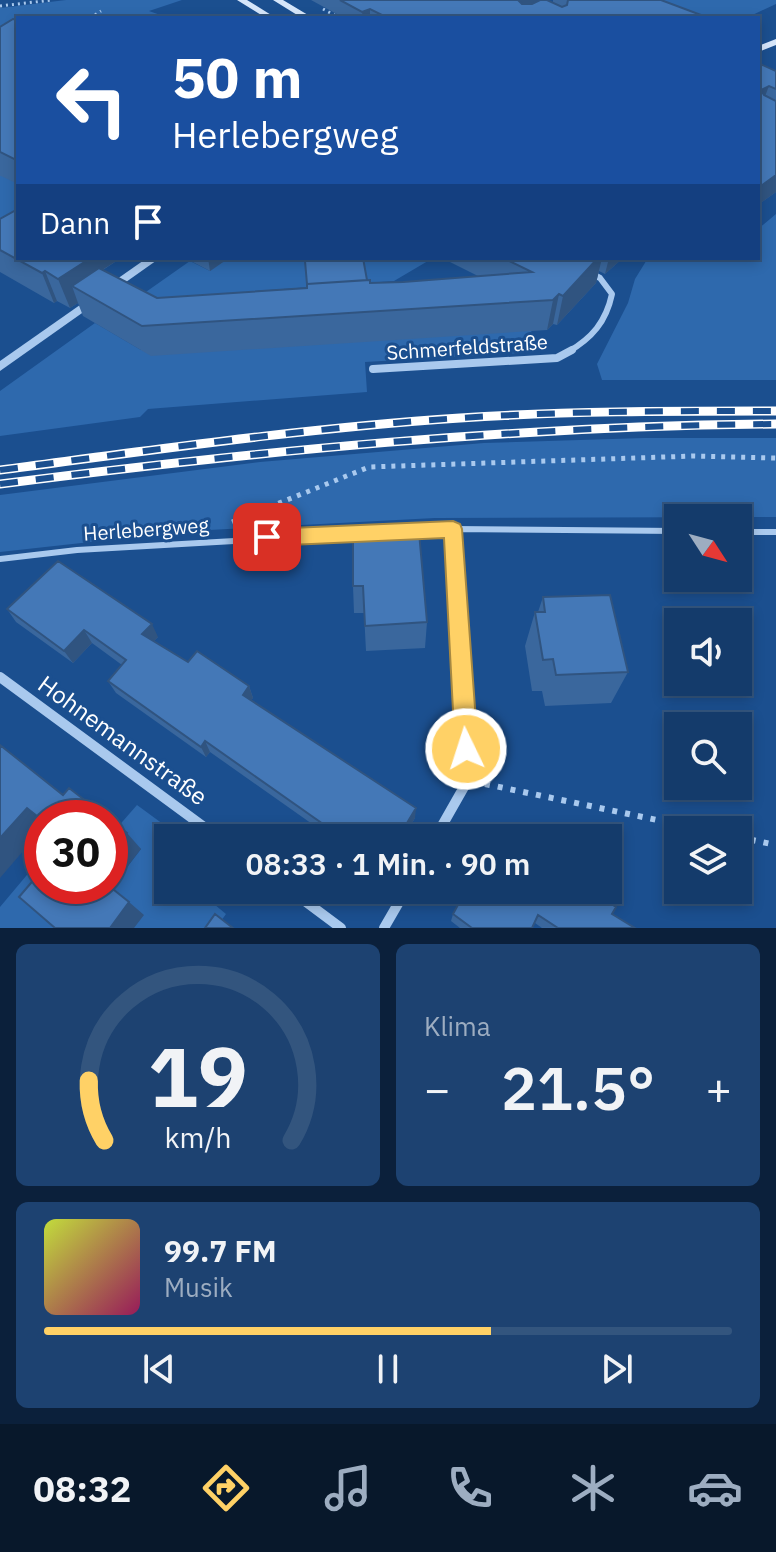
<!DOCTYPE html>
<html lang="de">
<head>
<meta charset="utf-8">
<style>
  :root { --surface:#143b6b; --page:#1d4271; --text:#f1f3f6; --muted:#9dadc1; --line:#33557e; --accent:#ffd166 }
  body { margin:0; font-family:"IBM Plex Sans",sans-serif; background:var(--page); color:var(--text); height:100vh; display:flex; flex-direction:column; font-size:30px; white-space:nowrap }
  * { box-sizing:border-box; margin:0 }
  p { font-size:26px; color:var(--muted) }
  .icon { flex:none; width:44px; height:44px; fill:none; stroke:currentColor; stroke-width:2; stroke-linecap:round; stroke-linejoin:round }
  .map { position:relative; height:928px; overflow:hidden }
  .details { display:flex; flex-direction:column; gap:16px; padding:16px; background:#0b203b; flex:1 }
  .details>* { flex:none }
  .top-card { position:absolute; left:16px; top:16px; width:744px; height:244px; border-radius:0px; box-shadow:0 4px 12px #0003,0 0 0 2px var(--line); background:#1a4fa0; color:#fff; overflow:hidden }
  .needle { width:52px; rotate:126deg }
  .fabs { position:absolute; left:664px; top:504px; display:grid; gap:16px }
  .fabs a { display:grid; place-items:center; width:88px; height:88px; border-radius:0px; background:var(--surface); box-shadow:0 4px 12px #0003,0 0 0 2px var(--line); font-size:40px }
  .speed { position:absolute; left:24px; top:800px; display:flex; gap:16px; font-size:40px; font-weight:700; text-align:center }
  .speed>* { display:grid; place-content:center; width:104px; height:104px; border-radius:50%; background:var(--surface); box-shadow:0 4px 12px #0003,0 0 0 2px var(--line); line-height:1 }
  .speed .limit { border:12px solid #d22; background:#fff; color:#111 }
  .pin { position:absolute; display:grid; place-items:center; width:68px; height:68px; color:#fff; margin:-34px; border-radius:16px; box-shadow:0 4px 12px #0006 }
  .me { position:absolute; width:88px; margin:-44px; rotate:356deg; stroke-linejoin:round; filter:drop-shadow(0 0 6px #0008) }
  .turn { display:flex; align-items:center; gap:28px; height:168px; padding:0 24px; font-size:36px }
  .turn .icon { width:104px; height:104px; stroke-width:2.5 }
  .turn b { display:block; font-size:56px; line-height:68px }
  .then { display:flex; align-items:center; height:76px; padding:0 24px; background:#0003; gap:16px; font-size:30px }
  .big { font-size:60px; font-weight:600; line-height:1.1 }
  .details .widget { flex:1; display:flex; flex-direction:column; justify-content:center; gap:12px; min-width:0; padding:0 28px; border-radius:12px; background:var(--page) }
  .details .dial { align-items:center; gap:0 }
  .dial svg { height:208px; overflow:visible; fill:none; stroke:var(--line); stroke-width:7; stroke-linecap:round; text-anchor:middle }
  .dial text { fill:var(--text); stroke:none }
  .song { display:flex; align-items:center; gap:24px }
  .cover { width:96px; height:96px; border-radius:12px; background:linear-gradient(135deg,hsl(70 70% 55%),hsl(330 70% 35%)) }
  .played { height:8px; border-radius:4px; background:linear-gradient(90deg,var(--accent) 65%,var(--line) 65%) }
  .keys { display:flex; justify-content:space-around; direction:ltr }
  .heat { display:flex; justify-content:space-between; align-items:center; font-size:44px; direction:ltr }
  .details .tiles { flex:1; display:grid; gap:16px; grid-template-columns:1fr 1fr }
  .widget:last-child { grid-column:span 2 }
  .trip { position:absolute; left:154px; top:824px; width:468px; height:80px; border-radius:0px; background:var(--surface); box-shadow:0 4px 12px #0003,0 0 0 2px var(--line); font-weight:600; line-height:80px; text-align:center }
  .menu { display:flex; height:128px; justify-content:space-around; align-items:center; background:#08182b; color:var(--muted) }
  .menu .icon { width:56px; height:56px }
  .menu .on { color:var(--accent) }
  .menu b { font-size:36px; color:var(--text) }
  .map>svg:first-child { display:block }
  .green { fill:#2e69ad }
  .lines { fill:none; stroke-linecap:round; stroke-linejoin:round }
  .path-far2 { stroke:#a9c9ee; stroke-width:3; stroke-dasharray:2 4; stroke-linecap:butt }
  .path-far1 { stroke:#a9c9ee; stroke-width:5; stroke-dasharray:4 6; stroke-linecap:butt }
  .path { stroke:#a9c9ee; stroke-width:6; stroke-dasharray:5 8; stroke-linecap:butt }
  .service { stroke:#a9c9ee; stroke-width:6 }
  .minor-far2 { stroke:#a9c9ee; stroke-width:6 }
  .minor-far1 { stroke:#a9c9ee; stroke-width:8 }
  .minor { stroke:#a9c9ee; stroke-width:10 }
  .tertiary { fill:#a9c9ee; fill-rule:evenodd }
  .secondary { fill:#d6e6fa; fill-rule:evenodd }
  .rail-casing { stroke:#fff; stroke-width:9 }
  .rail { stroke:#1b4f8f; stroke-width:6; stroke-dasharray:18; stroke-linecap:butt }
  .wall { fill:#3a679d }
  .shaded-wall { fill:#305480 }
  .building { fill:#4478b7; stroke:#305480; stroke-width:2 }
  .route { fill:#ffd166; stroke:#a68842; stroke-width:2 }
  .labels { text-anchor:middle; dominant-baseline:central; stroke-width:6; stroke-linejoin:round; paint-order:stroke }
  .street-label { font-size:20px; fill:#fff; stroke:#1b4f8f }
  .near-street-label { font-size:24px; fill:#fff; stroke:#1b4f8f }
</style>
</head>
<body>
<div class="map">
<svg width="776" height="928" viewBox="0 0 776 928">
  <rect width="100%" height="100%" fill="#1b4f8f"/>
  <!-- green -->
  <path class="green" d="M66,0H182L149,11L169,18H18V248L0,259V8Z
    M640,0H776V4L746,18H674Z
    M776,214V380H602L597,364L628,303L635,279L648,258H758V229Z
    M228,258H433L394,281L255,291L233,308L179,313L143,294L190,261L210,271Z
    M95,323L141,350L531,330L536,352L365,362L367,392L148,409L140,417L0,436V391Z
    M644,438H776V517L435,518L190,531L0,552V495L260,462L484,443Z
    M137,805L182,838H168V890H197L226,914L216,928H134L111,888L141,849L116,829Z
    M42,857V886L60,928H0V907Z"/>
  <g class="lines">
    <!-- path-far2 -->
    <path class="path-far2" d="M0,6L52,0
      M323,9L340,18
      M90,18L101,11"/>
    <!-- path-far1 -->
    <path class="path-far1" d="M232,522L369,467L694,456L776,458"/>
    <!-- path -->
    <path class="path" d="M485,784L705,830
      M738,837L776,845"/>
    <!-- service -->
    <path class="service" d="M738,532H776
      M391,533L453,529L678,531
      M0,559L77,550L359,534"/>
    <!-- minor-far2 -->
    <path class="minor-far2" d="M568,352C592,338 606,322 612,294L600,278L589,272"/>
    <!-- minor-far1 -->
    <path class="minor-far1" d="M373,369L557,358L572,350
      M453,529L458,605"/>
    <!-- minor -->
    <path class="minor" d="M0,677L219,838
      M435,838L468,780L457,603
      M290,890L341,928
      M384,928L406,890"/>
    <!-- tertiary -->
    <path class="tertiary" d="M147,258H160L0,371V361Z"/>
    <!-- secondary -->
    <path class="secondary" d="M237,0H247L276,18H266Z
      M273,0H283L313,18H302Z
      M776,39V45L758,52V46Z"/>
    <defs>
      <path id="rail" d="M0,470C153,450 306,428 460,418C565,411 671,411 776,411
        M0,484C258,451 516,426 776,424"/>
    </defs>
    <!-- rail casing -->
    <use href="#rail" class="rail-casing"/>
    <!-- rail -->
    <use href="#rail" class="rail"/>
  </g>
  <!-- wall -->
  <path class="wall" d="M311,0H547L553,3V0H661L709,18H344Z
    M18,20V184L1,176H0V27Z
    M758,63L776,71V192L758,205Z
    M0,219L18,258H121L103,270L157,298L307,288L367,280L370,283L403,282L478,276L442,258H623L605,274L599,271L596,283L557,325L553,324L547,330L151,356L83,316L78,303L70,308L57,301L54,303L0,272Z
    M185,258H229L210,271Z
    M353,534L427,622L425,648L366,651L364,613H354L353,586Z
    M543,597L628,672L611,703L545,706L542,691H532L525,646L535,612H538Z
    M7,609L158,637L154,641L188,662L249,686L253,698L251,700L415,818L403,838H332L210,752L206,757L116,693L108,681L122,665L92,643L73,663L16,622Z
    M453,914H612L635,928H542L535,923L532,928H460L451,921Z"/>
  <!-- shaded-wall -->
  <path class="shaded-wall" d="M521,0H544L517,18L519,1Z
    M370,9V18H363L362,12Z
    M769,86L760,109L761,90Z
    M776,175V192L758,205V192L761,186Z
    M74,258H121L91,277L72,286L78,303L70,308L58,279Z
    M208,258H229L210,271Z
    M598,258H602L596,283L557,325L563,296Z
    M609,258H623L605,274Z
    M45,271L57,301L54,303L42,273Z
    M559,294L553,324L547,330L553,300Z
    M152,624L158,637L149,647L142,634Z
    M84,630L92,643L73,663L64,651Z
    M249,686L253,698L247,706L243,695Z
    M205,741L210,752L206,757L201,747Z
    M27,808L42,822V829L0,878V838Z
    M416,808L415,818L403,838H398Z
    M127,833L141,849L111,888L110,855Z
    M129,902L144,915L134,928H110Z"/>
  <!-- building -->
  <path class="building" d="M340,0H521L519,1L522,4H532L540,0H547L562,7L567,5L568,0H661L709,18H388L370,9L362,12Z
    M13,19L18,20V161L0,152V27Z
    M758,63L776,71V89L769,86L761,90L764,95L776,101V175L761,186L758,184Z
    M18,209V258H81L86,261L58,279L45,271L42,273L0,250V219Z
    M348,258H363L367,280L307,284L305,261Z
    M503,258H598L563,296L559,294L553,300L142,326L72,286L99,268L157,298L307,288V284L370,280V283L403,282L532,272Z
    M419,532L427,622L365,626L363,586H353V534Z
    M58,561L152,624L142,634L188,662L197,651L249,686L243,695L416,808L398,838H343L205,741L201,747L108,681L126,660L84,630L64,651L7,609Z
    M610,595L628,672L556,675L553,659L543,660L535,612H545L543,597Z
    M0,745L63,795L69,788L108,818H42V820L27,808L0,838Z
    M110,820L127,833L110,855Z
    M42,870V886H109L129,902L110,928H55L19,897Z
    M466,890H589L616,907L612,914L635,928H558L538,915L532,928H472L453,914Z
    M215,914L233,928H205Z"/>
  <!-- route -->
  <path class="route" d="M453,521L460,524L462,529L478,749L474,757L466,760L458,757L455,749L444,538L267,546L260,543L257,537L260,532L267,529Z"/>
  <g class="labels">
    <!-- street labels -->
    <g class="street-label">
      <text transform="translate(467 347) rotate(-4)">Schmerfeldstraße</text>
      <text transform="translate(146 529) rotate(-4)">Herlebergweg</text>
    </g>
    <!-- near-street labels -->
    <g class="near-street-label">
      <text transform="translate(123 740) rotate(36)">Hohnemannstraße</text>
    </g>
  </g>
</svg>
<div class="fabs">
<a><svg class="needle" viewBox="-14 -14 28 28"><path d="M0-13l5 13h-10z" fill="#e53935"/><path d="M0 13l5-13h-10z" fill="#9dadc1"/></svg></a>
<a><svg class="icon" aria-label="sound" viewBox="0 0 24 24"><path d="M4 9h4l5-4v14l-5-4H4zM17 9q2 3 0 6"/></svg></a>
<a><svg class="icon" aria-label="search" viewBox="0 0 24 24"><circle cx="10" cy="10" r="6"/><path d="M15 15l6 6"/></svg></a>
<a><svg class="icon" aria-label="layers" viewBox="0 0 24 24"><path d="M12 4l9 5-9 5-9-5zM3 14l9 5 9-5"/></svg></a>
</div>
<div class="speed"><div class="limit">30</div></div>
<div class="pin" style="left:267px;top:537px;background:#d93025"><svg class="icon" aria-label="arrive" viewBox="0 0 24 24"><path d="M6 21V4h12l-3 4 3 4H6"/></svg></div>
<svg class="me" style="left:466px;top:749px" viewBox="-20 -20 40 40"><circle r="17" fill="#ffd166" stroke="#fff" stroke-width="3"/><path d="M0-11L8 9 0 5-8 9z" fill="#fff"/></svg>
<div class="trip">08:33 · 1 Min. · 90 m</div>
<div class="top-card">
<div class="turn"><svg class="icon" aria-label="left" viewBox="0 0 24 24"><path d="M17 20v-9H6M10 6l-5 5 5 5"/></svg><div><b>50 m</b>Herlebergweg</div></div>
<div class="then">Dann<svg class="icon" aria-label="arrive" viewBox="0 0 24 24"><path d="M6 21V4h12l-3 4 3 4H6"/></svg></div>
</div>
</div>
<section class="details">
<div class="tiles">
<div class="widget dial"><svg viewBox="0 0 100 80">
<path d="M14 69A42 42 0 1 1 86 69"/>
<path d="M14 69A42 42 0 0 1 8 46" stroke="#ffd166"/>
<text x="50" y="56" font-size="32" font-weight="700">19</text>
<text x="50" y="72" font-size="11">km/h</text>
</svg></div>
<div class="widget"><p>Klima</p>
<div class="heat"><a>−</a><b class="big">21.5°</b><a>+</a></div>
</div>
<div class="widget">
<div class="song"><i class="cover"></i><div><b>99.7 FM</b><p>Musik</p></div></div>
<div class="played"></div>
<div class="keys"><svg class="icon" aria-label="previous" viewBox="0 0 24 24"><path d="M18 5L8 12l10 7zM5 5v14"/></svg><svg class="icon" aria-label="pause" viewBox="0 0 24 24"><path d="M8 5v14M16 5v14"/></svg><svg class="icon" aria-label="next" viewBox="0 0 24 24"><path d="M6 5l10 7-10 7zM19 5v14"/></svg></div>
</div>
</div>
</section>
<nav class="menu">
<b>08:32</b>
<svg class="icon on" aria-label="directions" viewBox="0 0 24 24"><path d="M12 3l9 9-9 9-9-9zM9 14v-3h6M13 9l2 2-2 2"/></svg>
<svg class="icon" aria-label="music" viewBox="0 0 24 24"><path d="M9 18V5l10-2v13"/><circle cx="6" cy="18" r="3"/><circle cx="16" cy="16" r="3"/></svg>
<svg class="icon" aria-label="phone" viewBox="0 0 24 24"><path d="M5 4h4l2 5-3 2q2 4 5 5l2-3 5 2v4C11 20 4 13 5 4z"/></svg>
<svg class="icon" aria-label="climate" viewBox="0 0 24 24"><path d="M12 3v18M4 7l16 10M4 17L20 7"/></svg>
<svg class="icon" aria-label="car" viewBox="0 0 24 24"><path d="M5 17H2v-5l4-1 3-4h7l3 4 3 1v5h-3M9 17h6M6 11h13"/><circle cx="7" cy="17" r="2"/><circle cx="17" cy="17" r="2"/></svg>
</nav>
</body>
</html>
